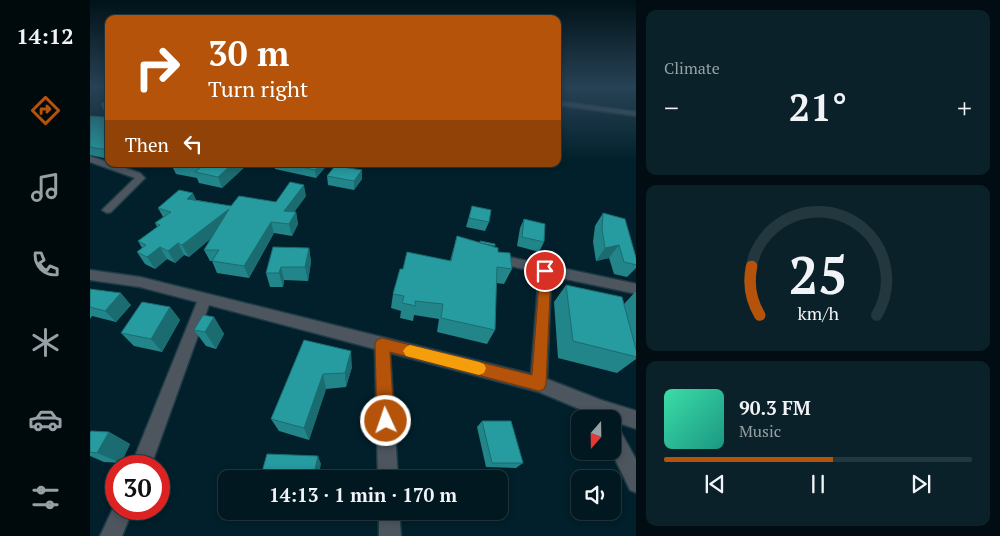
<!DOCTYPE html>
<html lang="en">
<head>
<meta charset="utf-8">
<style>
  :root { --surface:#011820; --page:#0b2129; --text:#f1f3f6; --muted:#96a0a5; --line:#23373e; --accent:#b45309 }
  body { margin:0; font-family:"PT Serif",serif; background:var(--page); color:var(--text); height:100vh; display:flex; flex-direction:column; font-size:19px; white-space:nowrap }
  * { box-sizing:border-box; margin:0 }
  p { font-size:16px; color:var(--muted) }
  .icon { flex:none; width:28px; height:28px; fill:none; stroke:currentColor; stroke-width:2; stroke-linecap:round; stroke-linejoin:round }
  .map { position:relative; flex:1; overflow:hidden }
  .panel { display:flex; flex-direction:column; gap:10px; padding:10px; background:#010d12; width:364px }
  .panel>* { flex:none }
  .top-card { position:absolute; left:15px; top:15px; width:456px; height:152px; border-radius:10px; box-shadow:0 2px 8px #0003,0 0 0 1px var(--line); background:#b45309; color:#fff; overflow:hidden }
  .needle { width:32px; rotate:200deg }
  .controls { position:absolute; left:481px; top:410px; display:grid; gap:10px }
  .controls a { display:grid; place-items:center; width:50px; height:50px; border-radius:10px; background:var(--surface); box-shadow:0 2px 8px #0003,0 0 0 1px var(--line); font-size:25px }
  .speed { position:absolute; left:15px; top:455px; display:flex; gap:10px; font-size:25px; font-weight:700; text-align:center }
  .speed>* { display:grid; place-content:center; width:65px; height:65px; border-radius:50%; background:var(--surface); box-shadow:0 2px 8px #0003,0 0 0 1px var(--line); line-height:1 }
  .speed .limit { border:8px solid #d22; background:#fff; color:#111 }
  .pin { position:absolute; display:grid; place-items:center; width:42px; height:42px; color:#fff; margin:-21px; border:2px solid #fff; border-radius:50%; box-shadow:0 1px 5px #0007 }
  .me { position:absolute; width:55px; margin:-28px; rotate:357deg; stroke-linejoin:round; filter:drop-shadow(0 0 4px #0008) }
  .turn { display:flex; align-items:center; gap:18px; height:105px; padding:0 20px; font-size:22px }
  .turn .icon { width:65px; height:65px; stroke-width:2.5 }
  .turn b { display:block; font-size:35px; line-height:42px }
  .then { display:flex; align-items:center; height:48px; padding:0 20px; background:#0003; gap:10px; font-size:19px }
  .big { font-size:38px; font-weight:700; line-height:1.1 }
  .panel .tile { flex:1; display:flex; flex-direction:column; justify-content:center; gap:8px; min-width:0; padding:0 18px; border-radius:10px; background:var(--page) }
  .panel .dial { align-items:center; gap:0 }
  .dial svg { height:130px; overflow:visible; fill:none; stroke:var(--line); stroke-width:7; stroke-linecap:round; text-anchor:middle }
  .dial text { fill:var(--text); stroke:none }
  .song { display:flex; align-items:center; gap:15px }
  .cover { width:60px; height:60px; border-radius:8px; background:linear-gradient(135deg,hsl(160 70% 55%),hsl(170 70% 35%)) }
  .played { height:5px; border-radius:2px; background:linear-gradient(90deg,var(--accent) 55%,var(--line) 55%) }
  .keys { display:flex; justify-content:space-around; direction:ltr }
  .heat { display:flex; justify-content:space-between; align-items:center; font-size:28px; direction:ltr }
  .trip { position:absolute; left:128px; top:470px; width:290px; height:50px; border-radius:10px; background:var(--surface); box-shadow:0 2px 8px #0003,0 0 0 1px var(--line); font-weight:700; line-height:50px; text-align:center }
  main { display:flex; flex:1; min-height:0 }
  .dock { display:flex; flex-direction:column; width:90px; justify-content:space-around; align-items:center; background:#000a0d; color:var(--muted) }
  .dock .icon { width:35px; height:35px }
  .dock .active { color:var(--accent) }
  .dock b { font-size:22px; color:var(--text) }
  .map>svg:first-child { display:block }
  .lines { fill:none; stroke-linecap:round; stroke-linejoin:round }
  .minor-casing { stroke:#1e3b45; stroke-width:3 }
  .minor { fill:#4d555f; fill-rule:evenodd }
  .wall { fill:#21858a }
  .shaded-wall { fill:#1b6c70 }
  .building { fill:#269ba0; stroke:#1b6c70 }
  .route { fill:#b45309; stroke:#753606 }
  .slow { fill:#f59e0b }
</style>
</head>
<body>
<main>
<nav class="dock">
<b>14:12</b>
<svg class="icon active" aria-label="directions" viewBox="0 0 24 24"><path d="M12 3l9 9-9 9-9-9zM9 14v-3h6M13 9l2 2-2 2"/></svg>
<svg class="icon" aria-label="music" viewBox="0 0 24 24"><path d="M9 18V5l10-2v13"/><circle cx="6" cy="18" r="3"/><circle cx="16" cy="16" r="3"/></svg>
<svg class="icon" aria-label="phone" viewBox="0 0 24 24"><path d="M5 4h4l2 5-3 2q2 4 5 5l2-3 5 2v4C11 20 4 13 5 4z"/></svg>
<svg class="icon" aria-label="climate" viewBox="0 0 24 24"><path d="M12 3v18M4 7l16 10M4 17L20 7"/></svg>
<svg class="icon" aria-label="car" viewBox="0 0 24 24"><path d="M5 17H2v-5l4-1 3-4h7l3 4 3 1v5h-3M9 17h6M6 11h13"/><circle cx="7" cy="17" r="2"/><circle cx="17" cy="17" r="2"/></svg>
<svg class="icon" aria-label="filters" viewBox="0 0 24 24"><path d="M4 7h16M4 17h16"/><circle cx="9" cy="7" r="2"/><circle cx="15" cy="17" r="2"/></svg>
</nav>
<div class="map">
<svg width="547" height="536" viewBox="0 0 547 536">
  <rect width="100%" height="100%" fill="#01202b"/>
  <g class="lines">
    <defs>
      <path id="minor" d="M468,101L547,112V116L468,105Z
        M0,156L50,173L55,178L21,212L17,213L12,210L45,178L0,162Z
        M405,254L547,284V294L461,276L457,379L511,400L547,411V429L522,421V419L511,418L449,392L300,353L308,479H288L285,349L119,305L61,466H41L107,302L50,287L0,280V270L50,277L441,374L449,273L401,261L399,258Z
        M522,424L528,427L547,461V493L540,490L521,451Z
        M26,502V509H43L32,536H10Z
        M289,511H309L311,536H289Z"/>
    </defs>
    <!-- minor casing -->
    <use href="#minor" class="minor-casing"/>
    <!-- minor -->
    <use href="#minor" class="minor"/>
  </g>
  <!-- wall -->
  <path class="wall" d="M19,100V159L0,155V116L15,117L14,110L11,104Z
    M81,164H158L132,188L109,183L107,178L86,174Z
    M184,164H238L226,178L185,169Z
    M237,176L272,179L264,190L238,185Z
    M216,196L204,212H206L208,224L202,236L184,233L159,278L127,273L122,261H120L114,250L121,238L99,257L94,255L85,263L77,259L65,269L55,264L47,252L52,248L48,241L67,227L65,223L73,217L68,208L107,200L141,206L186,202Z
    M382,206L399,222L395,231L376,227Z
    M513,213L547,261V267L537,277L524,274L519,258L506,261L503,242L505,226Z
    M434,219L454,242L449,252L427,246L430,228Z
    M367,236L404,247L422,269L414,284L406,283L405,330L397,344L347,332L349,319L324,315L323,321L310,318L311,311L301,308L303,294L313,269L360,261Z
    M219,248L221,262L218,281L194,280L193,287H180L176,273Z
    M476,285L534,304L545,292H547V362L546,359L527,373L468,358L464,302Z
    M0,289L41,305L26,322L2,316L0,319Z
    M80,307L90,320L72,352L44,346L31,333Z
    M124,317L134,334L126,349L116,346L104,330Z
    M214,340L262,367L256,387L236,389L219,440L189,431L181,419Z
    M392,421L433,463L426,468L396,467L387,427Z
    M19,432L40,444L31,463L14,462L0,456V433Z
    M161,511H203L202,515H168Z"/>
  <!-- shaded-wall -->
  <path class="shaded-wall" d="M142,164H158L132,188L128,177Z
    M230,164H238L226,178L225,170Z
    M272,170V179L264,190V181Z
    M214,185L216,196L197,222L194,211Z
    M103,193L108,204L97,199Z
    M139,209L143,220L99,257L92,245Z
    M206,212L208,224L202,236L199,224Z
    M181,222L184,233L159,278L154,266Z
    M88,243L94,255L85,263L78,251Z
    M529,245L519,258L506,261L515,248Z
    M70,247L77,259L65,269L57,257Z
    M219,248L221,262L218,281L215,267Z
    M191,267L194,280L193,287L189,273Z
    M31,293L41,305L26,322L15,311Z
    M80,307L90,320L72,352L61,339Z
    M124,317L134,334L126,349L115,332Z
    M261,351L262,367L256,387L255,373Z
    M233,374L236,389L219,440L214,428Z
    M19,432L40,444L31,463L7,453Z
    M228,456L231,464L228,479H223Z
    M197,511H203L202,515Z"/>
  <!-- building -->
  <path class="building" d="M19,100V105L11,104Z
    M19,109V149H12L0,147V116L15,117L14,110Z
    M86,164H142L128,177L105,172L110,168Z
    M197,164H230L225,170Z
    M245,166L272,170L264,181L237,176Z
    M200,182L214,185L194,211L206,212L199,224L181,222L154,266L122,261L129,250H114L139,209L92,245L88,243L78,251L70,247L57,257L47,252L56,245L48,241L70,225L65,223L81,212L68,208L89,190L103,193L97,199L141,206L149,196L186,202Z
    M382,206L401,210L399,222L379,218Z
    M513,213L535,219L547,261V265L534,262L529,245L515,248L512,229Z
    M434,219L455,224L454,242L432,237Z
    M367,236L408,248V252L420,253L422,269L407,267L405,330L351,318L353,304L325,301L326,306L312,303L314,296L303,294L310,269H313L317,252L361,261Z
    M390,241L405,244V246L390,243Z
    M183,247L219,248L215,267H191L189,273H176Z
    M476,285L532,297L547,353V357L483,341Z
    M0,289L31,293L15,311L0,307Z
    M52,302L80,307L61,339L31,333Z
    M113,315L124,317L115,332L104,330Z
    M214,340L261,351L255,373L233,374L214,428L181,419Z
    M392,421H421L433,463H402Z
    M1,431L19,432L7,453L0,452V433Z
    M177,454L228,456L223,479H170Z"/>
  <!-- sky -->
  <linearGradient id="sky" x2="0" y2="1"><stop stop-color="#011218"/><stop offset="0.54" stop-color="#274255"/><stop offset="1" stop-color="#274255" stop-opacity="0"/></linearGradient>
  <rect width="547" height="162" fill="url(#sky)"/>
  <!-- route -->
  <path class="route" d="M455,267L461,271L456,384L454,389L449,391L300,352L304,421L301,427L296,429L290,427L287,421L285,344L287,340L292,338L442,375L450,271Z"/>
  <!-- slow -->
  <path class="slow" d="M320,345L389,362L394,364L396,368L394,373L389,375L320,357L316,356L313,351L316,347Z"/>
</svg>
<div class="controls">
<a><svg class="needle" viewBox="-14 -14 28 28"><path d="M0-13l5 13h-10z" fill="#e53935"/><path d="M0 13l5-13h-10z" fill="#96a0a5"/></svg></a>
<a><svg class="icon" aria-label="sound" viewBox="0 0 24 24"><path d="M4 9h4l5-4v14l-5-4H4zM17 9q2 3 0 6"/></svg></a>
</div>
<div class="speed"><div class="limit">30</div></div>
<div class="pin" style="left:455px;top:271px;background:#d93025"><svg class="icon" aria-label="arrive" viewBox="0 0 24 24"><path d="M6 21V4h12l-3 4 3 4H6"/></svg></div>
<svg class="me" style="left:296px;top:421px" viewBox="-20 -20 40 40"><circle r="17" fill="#b45309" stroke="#fff" stroke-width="3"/><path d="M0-11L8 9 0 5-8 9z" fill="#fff"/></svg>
<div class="trip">14:13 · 1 min · 170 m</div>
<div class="top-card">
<div class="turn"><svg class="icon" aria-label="right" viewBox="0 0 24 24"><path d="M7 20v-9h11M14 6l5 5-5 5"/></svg><div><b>30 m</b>Turn right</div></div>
<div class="then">Then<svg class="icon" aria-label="left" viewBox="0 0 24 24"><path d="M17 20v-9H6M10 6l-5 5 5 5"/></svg></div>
</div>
</div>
<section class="panel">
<div class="tile"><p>Climate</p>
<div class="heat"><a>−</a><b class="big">21°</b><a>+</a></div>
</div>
<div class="tile dial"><svg viewBox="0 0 100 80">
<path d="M14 69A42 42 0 1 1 86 69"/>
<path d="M14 69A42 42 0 0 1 9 39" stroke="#b45309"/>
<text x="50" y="56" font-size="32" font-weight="700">25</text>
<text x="50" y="72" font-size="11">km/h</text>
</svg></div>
<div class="tile">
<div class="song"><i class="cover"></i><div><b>90.3 FM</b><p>Music</p></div></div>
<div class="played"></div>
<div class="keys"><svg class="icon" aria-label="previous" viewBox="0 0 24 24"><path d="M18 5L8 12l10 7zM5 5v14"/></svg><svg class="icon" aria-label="pause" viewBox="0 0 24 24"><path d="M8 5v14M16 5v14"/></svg><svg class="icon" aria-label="next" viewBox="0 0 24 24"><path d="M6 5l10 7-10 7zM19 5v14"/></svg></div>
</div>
</section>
</main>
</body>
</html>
